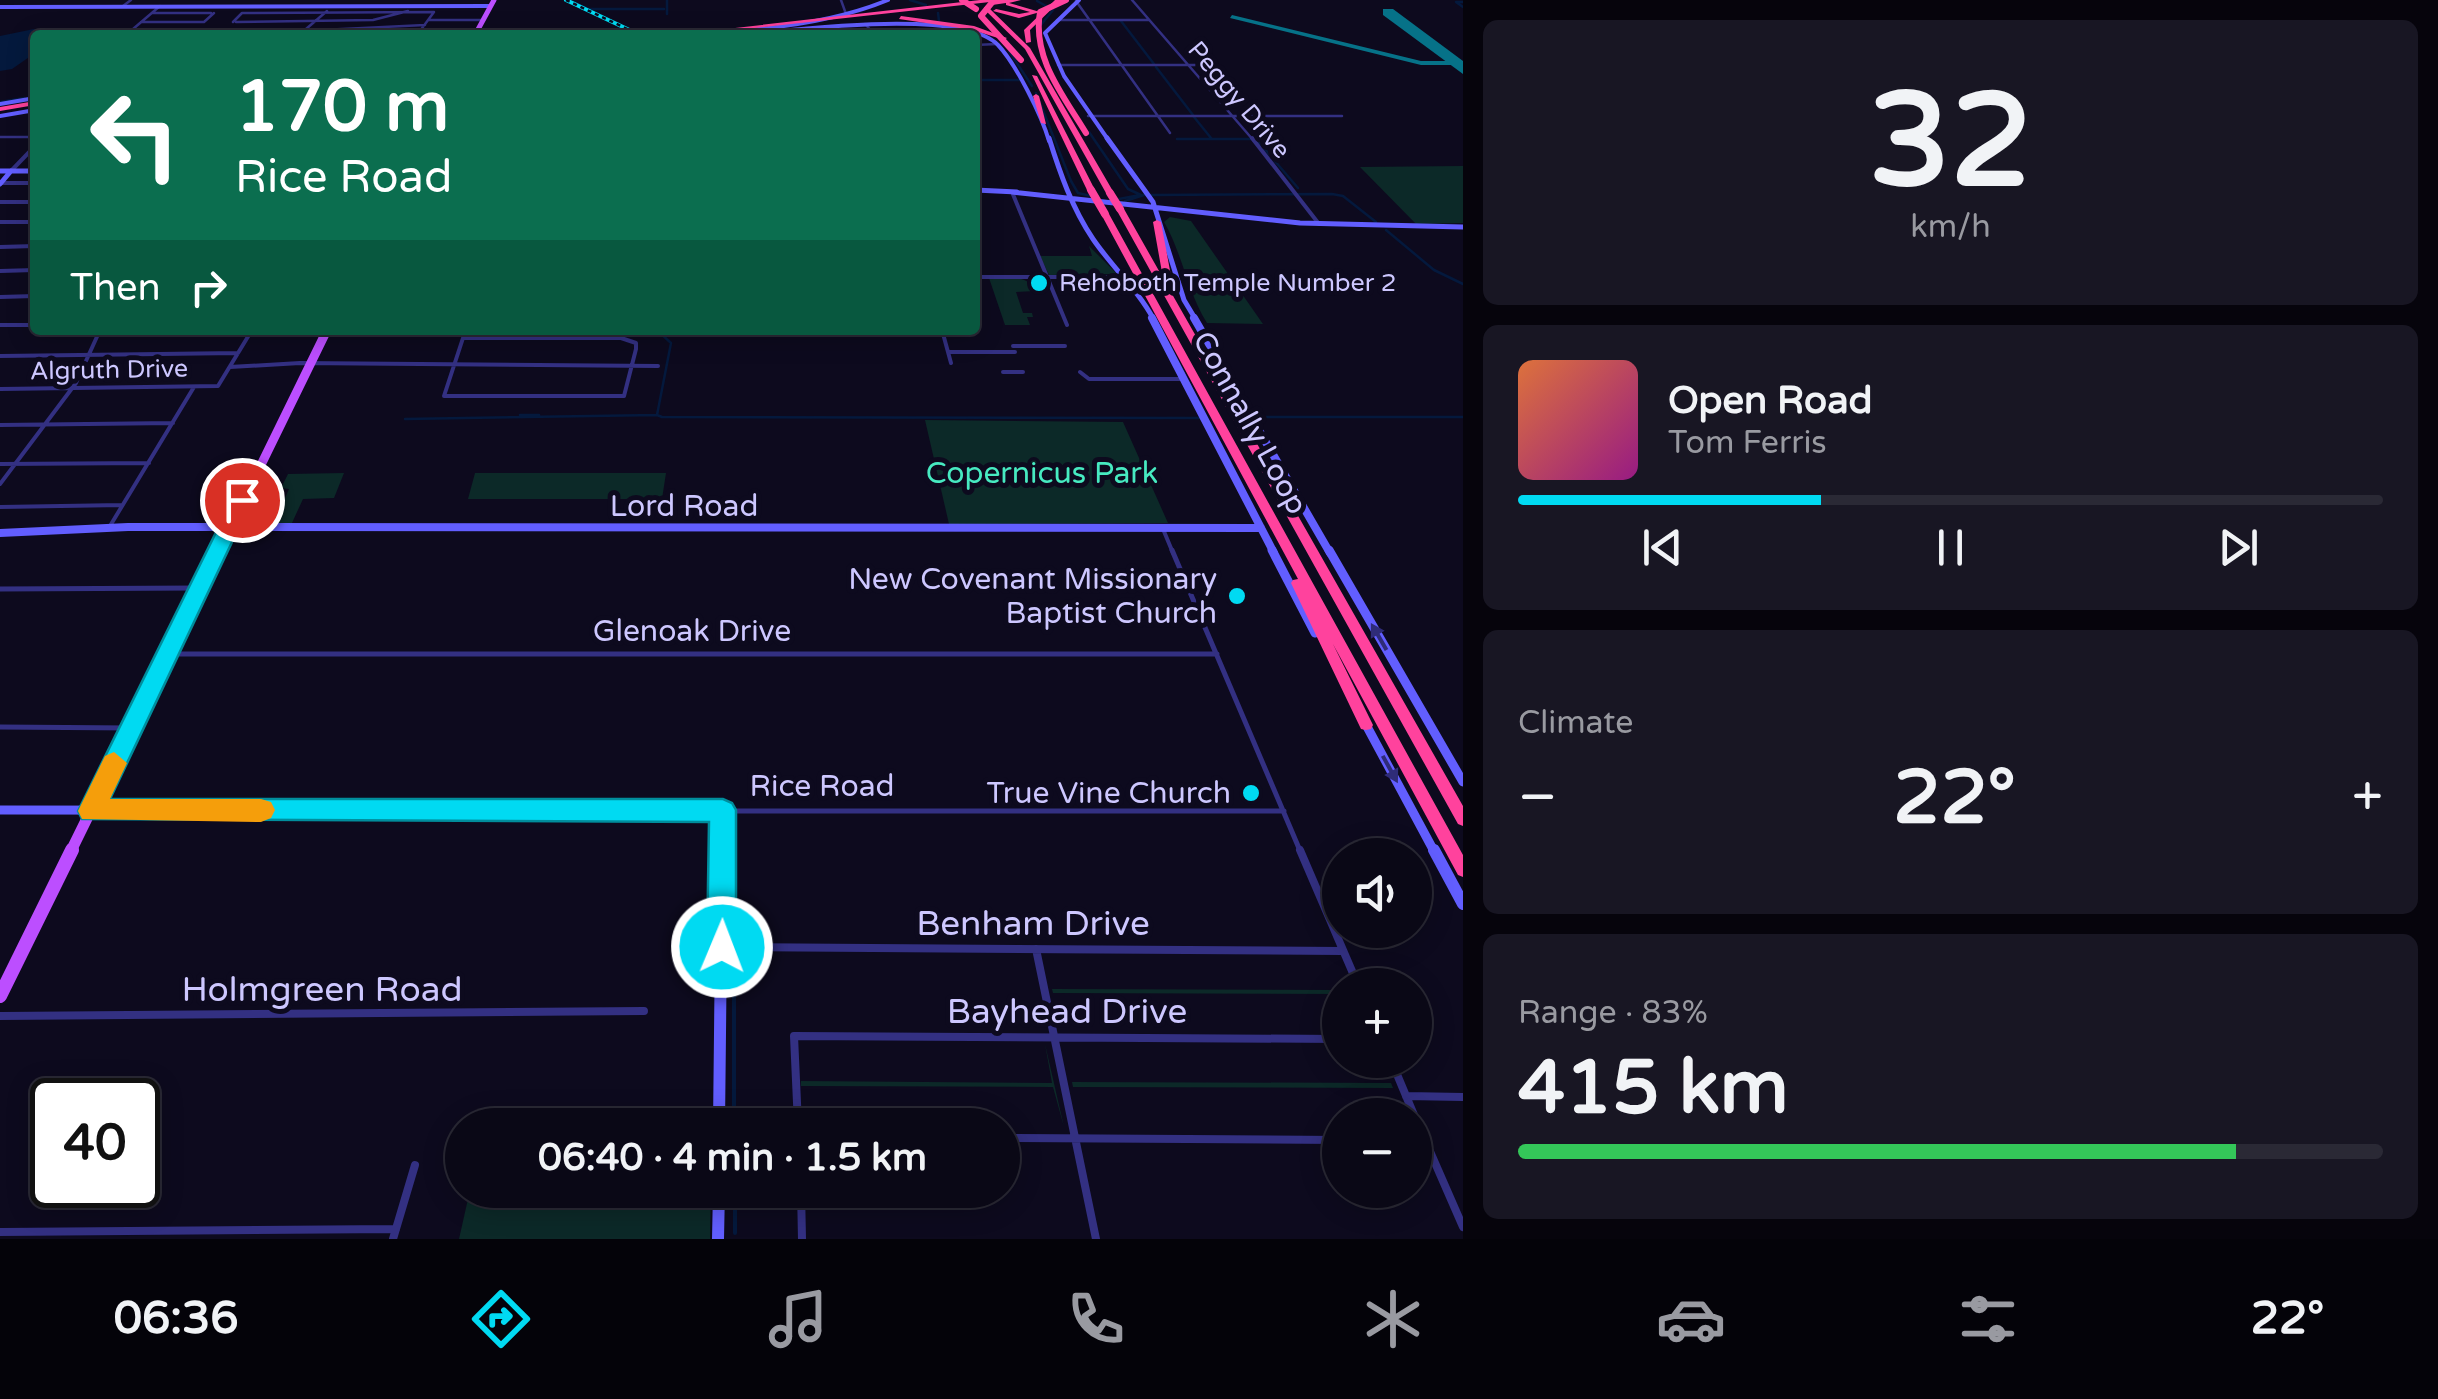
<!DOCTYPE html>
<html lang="en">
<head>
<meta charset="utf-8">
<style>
  :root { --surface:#0a0816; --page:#181623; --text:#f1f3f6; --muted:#999aa1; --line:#2a2935; --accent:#00daf2 }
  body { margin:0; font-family:"Varela Round",sans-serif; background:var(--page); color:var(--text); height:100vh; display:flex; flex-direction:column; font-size:38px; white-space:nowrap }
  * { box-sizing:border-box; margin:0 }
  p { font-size:32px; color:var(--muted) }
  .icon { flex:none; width:55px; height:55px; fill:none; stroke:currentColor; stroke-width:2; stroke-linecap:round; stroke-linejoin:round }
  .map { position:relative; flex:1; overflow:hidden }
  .sheet { display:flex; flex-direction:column; gap:20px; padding:20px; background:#06040c; width:975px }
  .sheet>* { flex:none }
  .banner { position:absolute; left:30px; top:30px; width:950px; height:305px; border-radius:10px; box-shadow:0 5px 25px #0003,0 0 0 2px var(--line); background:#0b6e4f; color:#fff; overflow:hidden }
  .controls { position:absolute; left:1322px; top:838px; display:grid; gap:20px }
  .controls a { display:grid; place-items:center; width:110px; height:110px; border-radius:50%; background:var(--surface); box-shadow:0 5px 25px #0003,0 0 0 2px var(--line); font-size:50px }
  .speed { position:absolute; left:30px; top:1078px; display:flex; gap:20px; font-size:50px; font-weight:700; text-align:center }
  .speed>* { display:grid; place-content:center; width:130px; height:130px; border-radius:50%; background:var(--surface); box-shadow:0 5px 25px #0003,0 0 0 2px var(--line); line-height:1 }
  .speed .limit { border:5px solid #111; border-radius:15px; background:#fff; color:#111 }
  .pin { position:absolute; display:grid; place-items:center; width:85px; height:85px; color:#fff; margin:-42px; border:5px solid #fff; border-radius:50%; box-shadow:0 2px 10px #0007 }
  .me { position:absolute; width:110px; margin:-55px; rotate:1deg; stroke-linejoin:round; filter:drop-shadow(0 0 8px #0008) }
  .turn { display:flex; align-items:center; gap:35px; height:210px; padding:0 40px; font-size:45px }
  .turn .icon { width:130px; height:130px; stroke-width:2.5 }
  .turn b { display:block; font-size:70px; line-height:85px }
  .then { display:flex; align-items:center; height:95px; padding:0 40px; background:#0003; gap:20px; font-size:38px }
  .big { font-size:75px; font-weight:700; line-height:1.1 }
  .sheet .card { flex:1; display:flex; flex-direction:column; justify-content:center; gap:15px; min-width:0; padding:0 35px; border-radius:15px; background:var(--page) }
  .sheet .dial { align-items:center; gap:0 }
  .dial b { font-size:130px; line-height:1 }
  .song { display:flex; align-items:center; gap:30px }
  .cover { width:120px; height:120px; border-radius:15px; background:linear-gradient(135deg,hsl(20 70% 55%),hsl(310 70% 35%)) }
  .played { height:10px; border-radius:5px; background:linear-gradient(90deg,var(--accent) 35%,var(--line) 35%) }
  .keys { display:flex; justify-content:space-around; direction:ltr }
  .heat { display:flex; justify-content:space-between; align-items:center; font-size:55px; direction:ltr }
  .charge { height:15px; border-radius:8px; background:linear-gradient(90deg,#34c759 83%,var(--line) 0) }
  .trip { position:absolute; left:445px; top:1108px; width:575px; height:100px; border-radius:50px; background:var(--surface); box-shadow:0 5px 25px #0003,0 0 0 2px var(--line); font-weight:700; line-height:100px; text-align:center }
  .tabs { display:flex; height:160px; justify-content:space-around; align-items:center; background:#040309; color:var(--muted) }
  .tabs .icon { width:70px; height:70px }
  .tabs .on { color:var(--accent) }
  .tabs b { font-size:45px; color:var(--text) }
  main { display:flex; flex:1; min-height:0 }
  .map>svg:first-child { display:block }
  .green { fill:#0c2928 }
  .water { fill:#04193d }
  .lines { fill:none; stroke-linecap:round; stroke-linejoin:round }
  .stream-far1 { stroke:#04193d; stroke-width:2.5 }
  .stream { stroke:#04193d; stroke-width:4 }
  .taxiway { fill:#067288; fill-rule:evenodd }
  .runway { fill:#067288; fill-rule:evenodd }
  .street-far3 { stroke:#333082; stroke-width:2.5 }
  .street-far2 { stroke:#333082; stroke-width:4 }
  .street-far1 { stroke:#333082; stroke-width:5 }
  .street { stroke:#333082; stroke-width:8 }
  .secondary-far4 { stroke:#625eff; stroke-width:4 }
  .secondary-far3 { stroke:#625eff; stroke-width:5 }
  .secondary-far2 { stroke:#625eff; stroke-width:8 }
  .secondary-far1 { stroke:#625eff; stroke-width:9 }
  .secondary { stroke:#625eff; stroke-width:12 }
  .primary-far3 { stroke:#bc4eff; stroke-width:5 }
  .primary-far2 { stroke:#bc4eff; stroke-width:9 }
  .primary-far1 { stroke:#bc4eff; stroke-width:11 }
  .primary { stroke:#bc4eff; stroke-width:14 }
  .highway { fill:#ff429d; fill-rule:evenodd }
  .rail-casing { stroke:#00daf2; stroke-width:4 }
  .rail { stroke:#0d0a1e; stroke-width:2.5; stroke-dasharray:4; stroke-linecap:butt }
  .highway-bridge-far1 { stroke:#ff429d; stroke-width:6 }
  .highway-bridge { stroke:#ff429d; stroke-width:8 }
  .oneway { fill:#2f2c78 }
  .route { fill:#00daf2; stroke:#008e9d; stroke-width:2.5 }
  .slow { fill:#f59e0b }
  .poi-dot { fill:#00daf2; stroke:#0d0a1e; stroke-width:4 }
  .labels { text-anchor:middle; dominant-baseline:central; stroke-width:10; stroke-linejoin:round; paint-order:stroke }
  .far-street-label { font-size:25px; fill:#cdc7ff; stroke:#0d0a1e }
  .far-poi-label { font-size:25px; fill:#cdc7ff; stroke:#0d0a1e; text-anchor:start }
  .street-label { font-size:30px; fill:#cdc7ff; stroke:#0d0a1e }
  .park-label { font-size:30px; fill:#47eac1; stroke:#0d0a1e }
  .poi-label { font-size:30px; fill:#cdc7ff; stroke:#0d0a1e; text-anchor:end }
  .near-street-label { font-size:35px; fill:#cdc7ff; stroke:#0d0a1e }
</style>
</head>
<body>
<main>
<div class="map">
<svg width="1463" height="1239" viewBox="0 0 1463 1239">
  <rect width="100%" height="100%" fill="#0d0a1e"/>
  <!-- green -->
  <path class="green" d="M1463,166V223L1416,224L1360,167Z
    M1170,217L1191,221L1263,324L1207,323C1187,291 1183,255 1164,222Z
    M1089,246L1117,274L1049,275L1040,256H1092Z
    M989,278C1008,278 1028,274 1035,291L1016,292L1023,313H1032L1033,317H1027L1030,325H1005Z
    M925,420L1123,422L1168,523L949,524Z
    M344,473L334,498L303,499L291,525H273L289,489L281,488L288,474Z
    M475,473H666L662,499H468Z
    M1052,989L1340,990V994L1053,993Z
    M1045,1044L1064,1127L1053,1087L801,1086V1081L1052,1083Z
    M1072,1082L1391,1083L1393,1088L1073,1087Z
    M470,1190H711L710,1239H459Z"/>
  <!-- water -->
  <path class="water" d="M34,29L55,34L35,35V53L12,69L0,71V36Z"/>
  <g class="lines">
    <!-- stream-far1 -->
    <path class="stream-far1" d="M569,0L588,9H664
      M667,0V14
      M910,0L926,5
      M1037,1L1046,6
      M1463,2H1456L1463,7
      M938,13L939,21
      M1121,21L1154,64
      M1040,26L1053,10
      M1009,51L1032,86
      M1156,67L1193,115
      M975,80H1020
      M1036,93L1071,181L1078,193L1091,196
      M0,102L24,98
      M1194,117L1211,138
      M1089,132L1128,189L1141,195
      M1177,139H1251
      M1256,139L1298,188
      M1151,195L1332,194L1343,196L1376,222
      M1119,199L1140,195
      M1125,201L1144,195
      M1386,230L1434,270L1463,284
      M657,330L671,343L657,415L662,417L1201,418
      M520,415H539
      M1257,417H1463
      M405,419L657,415"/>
    <!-- stream -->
    <path class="stream" d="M734,960V1125
      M735,1190V1233"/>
    <!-- taxiway -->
    <path class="taxiway" d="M1232,15L1421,61H1456L1459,63L1456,65H1421L1230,18Z"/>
    <!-- runway -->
    <path class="runway" d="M1383,9H1393L1463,61V74L1383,15Z"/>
    <!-- street-far3 -->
    <path class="street-far3" d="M841,0L846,14
      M1132,0L1254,141
      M1076,1L1170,133
      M123,6L131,0
      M152,13H211
      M429,20H482
      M1057,20H1149
      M141,22H204L214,13
      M233,22L242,13L434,12L417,35
      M236,22L373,20L408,11
      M865,24L875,35
      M130,32H194
      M126,35L160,6
      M220,35L425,25
      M299,35L327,11
      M975,45L997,44
      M1058,65H1210
      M1088,116H1342
      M0,137H35"/>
    <!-- street-far2 -->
    <path class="street-far2" d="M1252,138L1319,224
      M11,171L35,146
      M1,183H35
      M1012,192L1067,325
      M0,202H35
      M0,222H35
      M0,247L35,246
      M0,271L35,270
      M975,277H1122
      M0,297L35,296
      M0,325H35
      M942,330L948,352H1015
      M463,338H621L636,343V349L624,396H444Z
      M1013,346H1065
      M948,352L951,363
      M0,356L238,353
      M230,367L300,363L658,366
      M1003,372H1023
      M1080,372L1089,379H1184
      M0,389L218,386L252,330
      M0,425L173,423
      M0,464L149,463
      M0,484L76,383L100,330
      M0,507L122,505
      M110,526L194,387
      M1163,529L1173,553"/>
    <!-- street-far1 -->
    <path class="street-far1" d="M1172,550L1301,853
      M0,589L197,588
      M171,654H1217
      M0,727L132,728
      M723,811H1284"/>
    <!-- street -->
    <path class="street" d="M1300,850L1358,985
      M725,947L1343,951
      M1036,949L1096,1239
      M0,1016L644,1011
      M1391,1060L1414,1115
      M1406,1096L1463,1097
      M1415,1117L1463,1227
      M798,1125L794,1036L1340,1039
      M1002,1138L1340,1140
      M801,1190L802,1239
      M0,1232L396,1229
      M393,1239L415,1165"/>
    <!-- secondary-far4 -->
    <path class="secondary-far4" d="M1079,0L1045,33L1064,76L1109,141
      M0,7L490,6
      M477,31C600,32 775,47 888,0
      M737,35C790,31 960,7 998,45C1016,64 1042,116 1049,141
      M0,104L35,98
      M0,116L35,110"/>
    <!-- secondary-far3 -->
    <path class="secondary-far3" d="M1049,138C1060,173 1072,208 1093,239C1112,267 1138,290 1154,320
      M1107,138L1153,202L1184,300L1196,320
      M0,171H35
      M0,184L11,171
      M975,190L1017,192
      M1012,192L1300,223L1463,227"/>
    <!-- secondary-far2 -->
    <path class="secondary-far2" d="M1152,318L1274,553
      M1194,318L1330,553
      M0,533L128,527L1261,528"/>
    <!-- secondary-far1 -->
    <path class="secondary-far1" d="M1272,550L1315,633
      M1329,550L1463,782
      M1364,721L1435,853
      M0,810L723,811L722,853"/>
    <!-- secondary -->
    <path class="secondary" d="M1434,850L1463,904
      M719,1125L722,850
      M718,1239L719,1190"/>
    <!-- primary-far3 -->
    <path class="primary-far3" d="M475,35L494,0"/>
    <!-- primary-far2 -->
    <path class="primary-far2" d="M218,553L327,330"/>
    <!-- primary-far1 -->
    <path class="primary-far1" d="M70,853L219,550"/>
    <!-- primary -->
    <path class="primary" d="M0,996L72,850"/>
    <!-- highway -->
    <path class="highway" d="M980,0H1021L1009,3L1040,12L1019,18L993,11L996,9L1019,14L1030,12L1006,5V3L992,5L990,2L692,35H673Z
      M1055,0H1061L1030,30L1031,42L1026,43L1024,30Z
      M984,7H988L1030,48L1114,193L1113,195L1106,193L1025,49L984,9Z
      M901,16L974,26L1007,38L1004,40L973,30L899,19Z
      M1032,75L1037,76L1095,190L1094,192L1087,190Z
      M1036,94L1039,96L1046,124L1041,123L1033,96Z
      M35,101V105L0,111V107Z
      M1117,207L1124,209L1163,278L1153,222L1157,220L1161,222L1174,292L1172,294L1463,806V826L1458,824L1116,209Z
      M1102,212L1109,214L1463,855V877L1458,875L1333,644L1373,725L1371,729L1366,730L1361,729L1291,583L1293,580L1298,579L1101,214Z"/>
    <defs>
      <path id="rail" d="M566,0L640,35"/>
    </defs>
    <!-- rail casing -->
    <use href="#rail" class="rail-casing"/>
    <!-- rail -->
    <use href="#rail" class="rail"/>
    <!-- highway-bridge-far1 -->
    <path class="highway-bridge-far1" d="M962,0L976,9
      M994,0L981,16L1021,60
      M1066,0L1040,12C1032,58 1063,95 1086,133"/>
    <!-- highway-bridge -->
    <path class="highway-bridge" d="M1091,190L1105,214
      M1110,193L1120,209"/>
  </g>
  <!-- one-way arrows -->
  <defs><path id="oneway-solid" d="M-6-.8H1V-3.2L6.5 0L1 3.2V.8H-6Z" transform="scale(2.5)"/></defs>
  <g class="oneway">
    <use href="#oneway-solid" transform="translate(1379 637) rotate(-120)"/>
    <use href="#oneway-solid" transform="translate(1390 769) rotate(61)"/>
  </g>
  <!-- route -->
  <path class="route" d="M242,493L252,500L110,799H723L732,803L736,810V947L732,956L722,961L711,956L707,947L709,822L82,819L78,811L82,803L232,500Z"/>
  <!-- slow -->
  <path class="slow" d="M114,752L127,763L110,799H261L271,802L275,810L271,818L261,822L82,819L78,811L105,756Z"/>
  <!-- markers -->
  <g class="poi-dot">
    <circle cx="1039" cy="283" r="10"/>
    <circle cx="1237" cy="596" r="10"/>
    <circle cx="1251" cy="793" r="10"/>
  </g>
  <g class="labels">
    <!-- far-street labels -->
    <g class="far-street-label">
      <text transform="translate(1239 100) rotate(50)">Peggy Drive</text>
      <text transform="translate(109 370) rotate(-1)">Algruth Drive</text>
    </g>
    <!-- far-poi labels -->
    <g class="far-poi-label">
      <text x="1059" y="283">Rehoboth Temple Number 2</text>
    </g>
    <!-- street labels -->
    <g class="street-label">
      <text transform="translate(1250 423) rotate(61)">Connally Loop</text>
      <text x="684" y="506">Lord Road</text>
      <text x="692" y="631">Glenoak Drive</text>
      <text x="822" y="786">Rice Road</text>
    </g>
    <!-- park labels -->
    <g class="park-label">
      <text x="1042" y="473">Copernicus Park</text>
    </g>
    <!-- poi labels -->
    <g class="poi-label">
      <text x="1217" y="579">New Covenant Missionary<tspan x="1217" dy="34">Baptist Church</tspan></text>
      <text x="1231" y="793">True Vine Church</text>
    </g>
    <!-- near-street labels -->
    <g class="near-street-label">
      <text x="1033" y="924">Benham Drive</text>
      <text x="322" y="990">Holmgreen Road</text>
      <text x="1067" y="1012">Bayhead Drive</text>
    </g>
  </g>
</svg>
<div class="controls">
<a><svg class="icon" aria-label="sound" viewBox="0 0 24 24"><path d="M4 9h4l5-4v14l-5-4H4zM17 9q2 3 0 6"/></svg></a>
<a>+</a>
<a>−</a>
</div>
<div class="speed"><div class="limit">40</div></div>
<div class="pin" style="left:242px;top:500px;background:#d93025"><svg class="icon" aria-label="arrive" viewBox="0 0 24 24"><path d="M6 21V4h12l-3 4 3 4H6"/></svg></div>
<svg class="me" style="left:722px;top:947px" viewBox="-20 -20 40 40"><circle r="17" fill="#00daf2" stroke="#fff" stroke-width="3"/><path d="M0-11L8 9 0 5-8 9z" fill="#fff"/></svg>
<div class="trip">06:40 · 4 min · 1.5 km</div>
<div class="banner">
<div class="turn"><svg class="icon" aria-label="left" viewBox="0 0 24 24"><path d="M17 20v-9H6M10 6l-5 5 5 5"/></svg><div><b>170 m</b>Rice Road</div></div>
<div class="then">Then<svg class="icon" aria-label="right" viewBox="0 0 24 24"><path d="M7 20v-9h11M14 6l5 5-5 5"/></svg></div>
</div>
</div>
<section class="sheet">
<div class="card dial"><b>32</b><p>km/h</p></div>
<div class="card">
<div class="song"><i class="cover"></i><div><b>Open Road</b><p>Tom Ferris</p></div></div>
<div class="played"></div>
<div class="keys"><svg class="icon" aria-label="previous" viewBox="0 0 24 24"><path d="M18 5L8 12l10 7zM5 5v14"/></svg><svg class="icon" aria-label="pause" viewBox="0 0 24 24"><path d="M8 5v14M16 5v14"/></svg><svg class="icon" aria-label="next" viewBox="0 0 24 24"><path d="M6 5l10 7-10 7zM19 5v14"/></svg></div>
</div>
<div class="card"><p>Climate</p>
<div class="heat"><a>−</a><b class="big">22°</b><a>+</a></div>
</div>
<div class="card"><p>Range · 83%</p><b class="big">415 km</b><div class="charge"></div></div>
</section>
</main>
<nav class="tabs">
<b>06:36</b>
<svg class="icon on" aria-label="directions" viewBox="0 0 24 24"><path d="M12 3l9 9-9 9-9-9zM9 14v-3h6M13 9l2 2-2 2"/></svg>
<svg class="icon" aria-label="music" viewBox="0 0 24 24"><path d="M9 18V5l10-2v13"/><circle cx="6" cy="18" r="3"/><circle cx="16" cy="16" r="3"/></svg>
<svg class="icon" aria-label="phone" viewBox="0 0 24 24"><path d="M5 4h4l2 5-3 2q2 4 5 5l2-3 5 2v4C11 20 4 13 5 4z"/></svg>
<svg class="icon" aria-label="climate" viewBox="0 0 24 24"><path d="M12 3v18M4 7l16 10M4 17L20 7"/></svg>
<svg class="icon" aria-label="car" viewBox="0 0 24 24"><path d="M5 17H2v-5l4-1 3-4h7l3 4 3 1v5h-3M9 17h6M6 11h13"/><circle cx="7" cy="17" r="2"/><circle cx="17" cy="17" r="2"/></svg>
<svg class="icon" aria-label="filters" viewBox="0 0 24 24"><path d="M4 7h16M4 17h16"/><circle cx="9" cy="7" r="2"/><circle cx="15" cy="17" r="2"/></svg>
<b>22°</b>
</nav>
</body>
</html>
